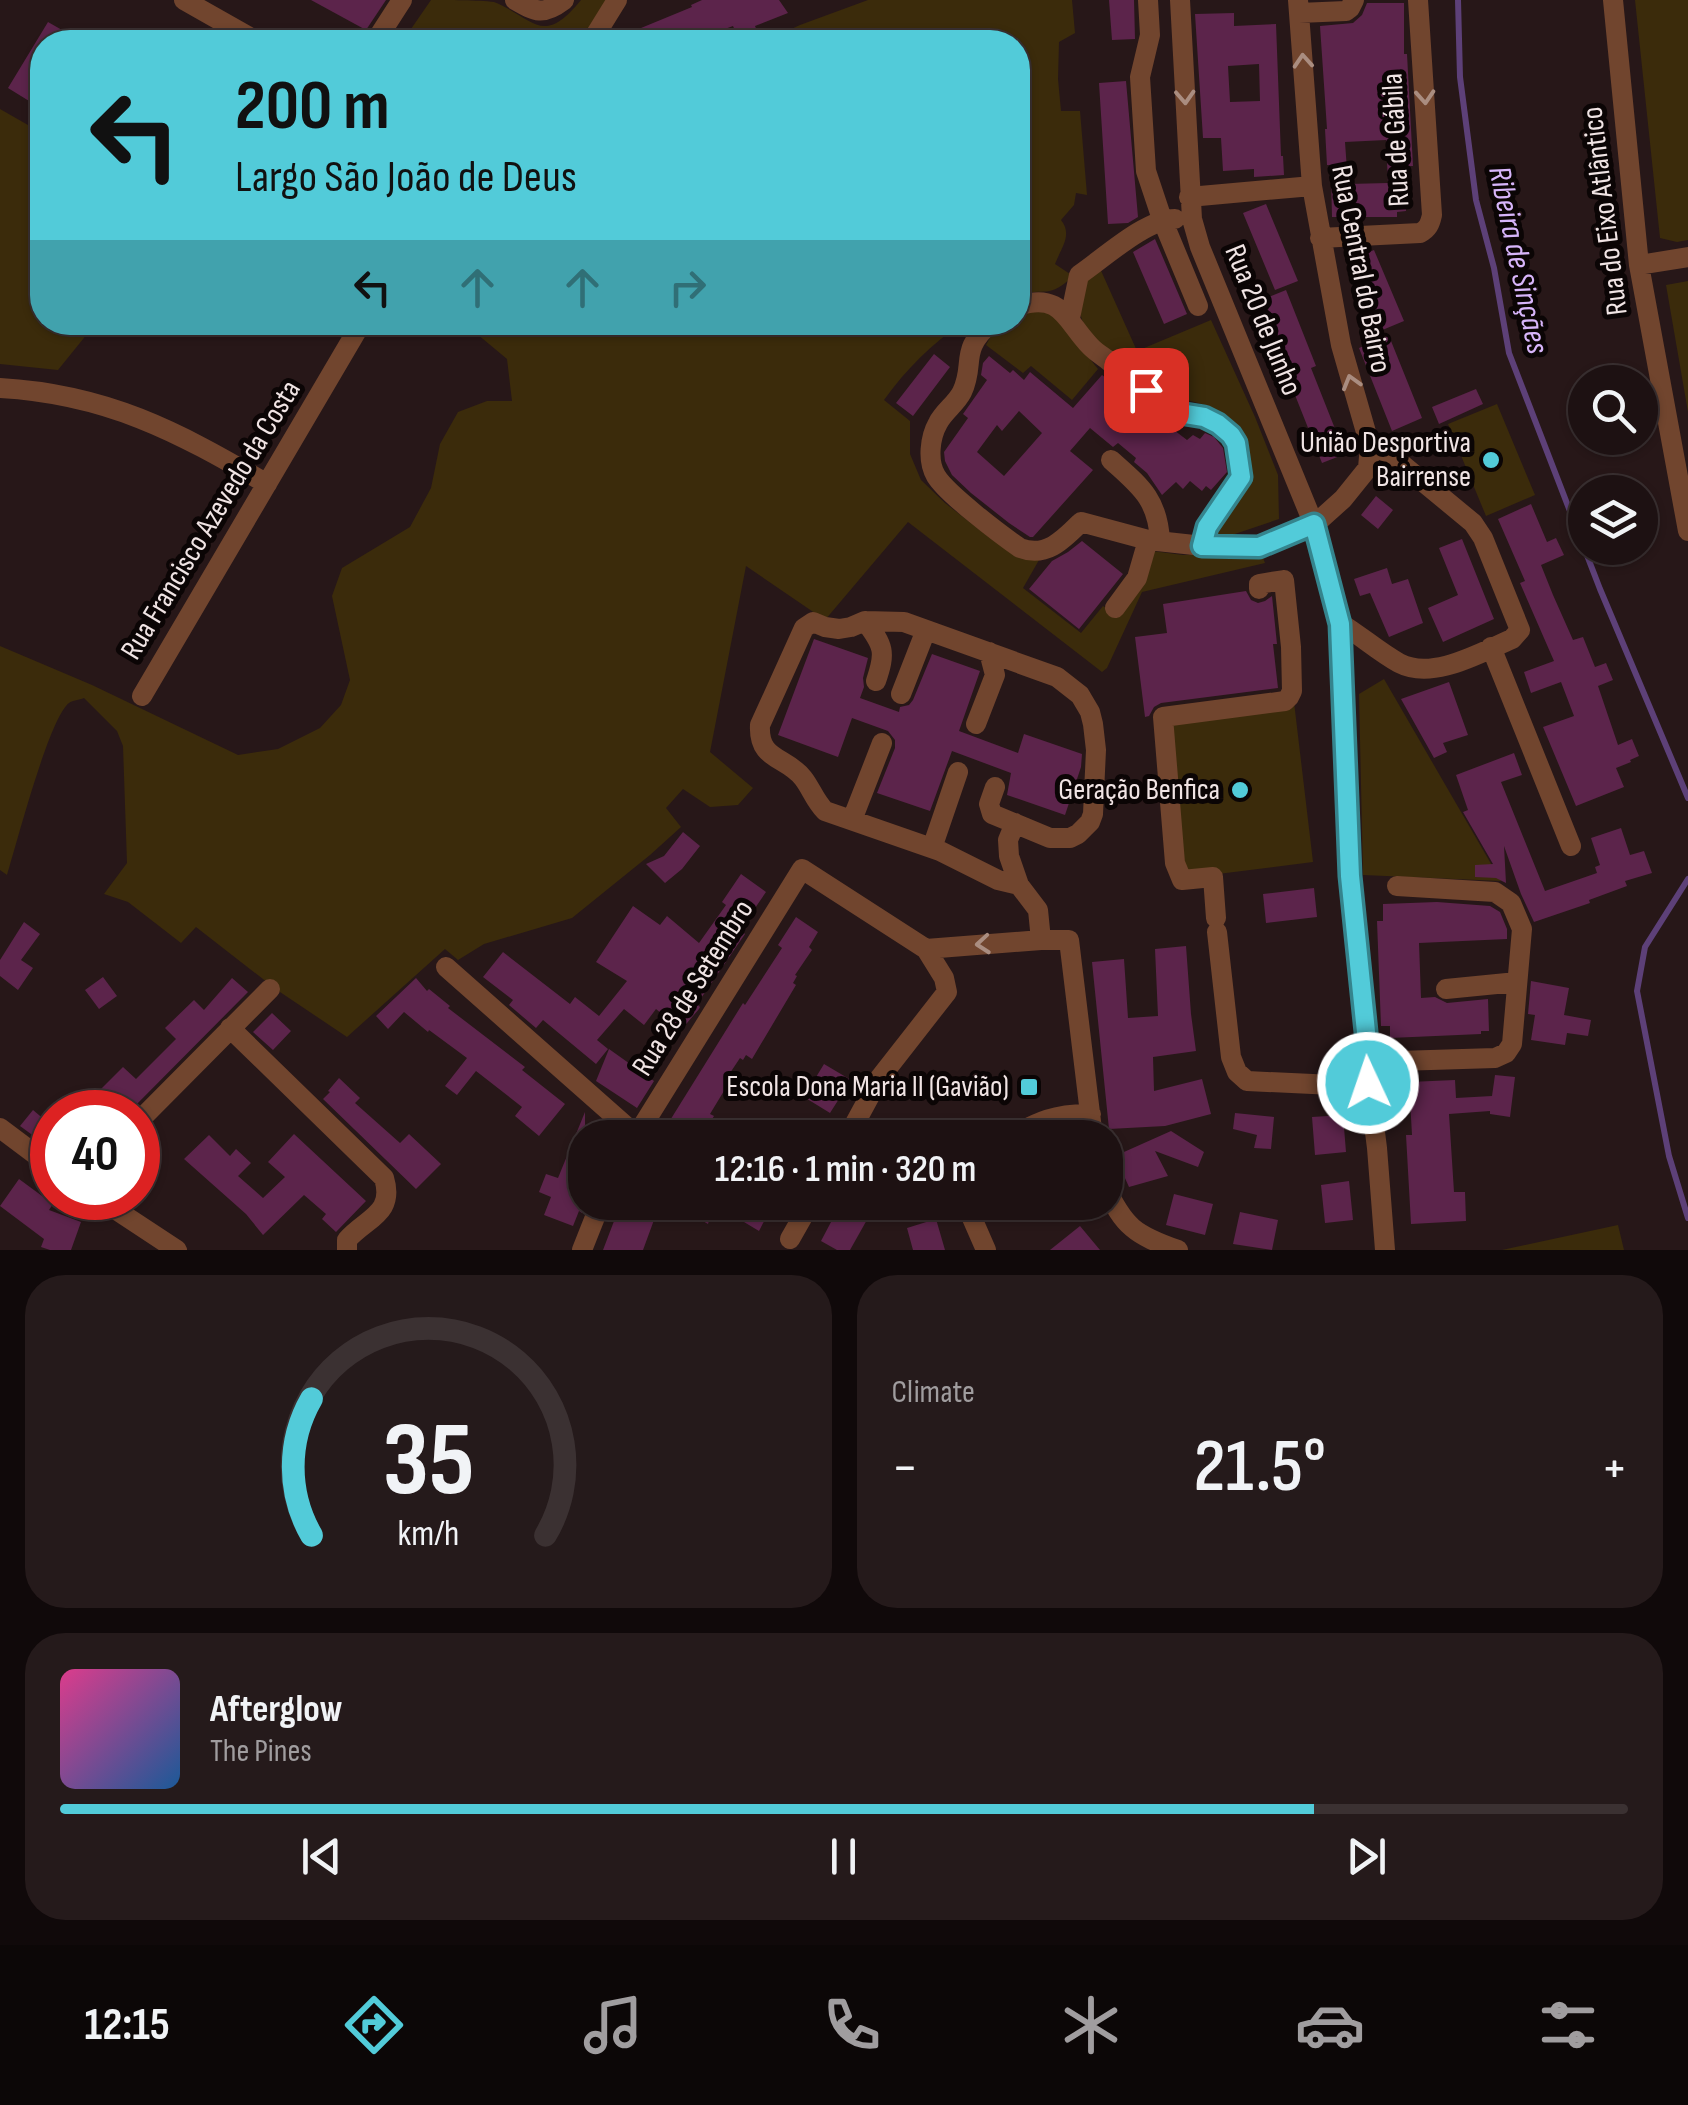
<!DOCTYPE html>
<html lang="en">
<head>
<meta charset="utf-8">
<style>
  :root { --surface:#1d1112; --page:#251a1b; --text:#f1f3f6; --muted:#a09d9f; --line:#3b3132; --accent:#52cbd9 }
  body { margin:0; font-family:"Sofia Sans Condensed",sans-serif; background:var(--page); color:var(--text); height:100vh; display:flex; flex-direction:column; font-size:38px; white-space:nowrap }
  * { box-sizing:border-box; margin:0 }
  p { font-size:32px; color:var(--muted) }
  .icon { flex:none; width:55px; height:55px; fill:none; stroke:currentColor; stroke-width:2; stroke-linecap:round; stroke-linejoin:round }
  .map { position:relative; height:1250px; overflow:hidden }
  .details { display:flex; flex-direction:column; gap:25px; padding:25px; background:#10090a; flex:1 }
  .details>* { flex:none }
  .top-card { position:absolute; left:30px; top:30px; width:1000px; height:305px; border-radius:40px; box-shadow:0 2px 8px #0004,0 0 0 2px var(--line); background:#52cbd9; color:#111; overflow:hidden }
  .controls { position:absolute; left:1568px; top:365px; display:grid; gap:20px }
  .controls a { display:grid; place-items:center; width:90px; height:90px; border-radius:50%; background:var(--surface); box-shadow:0 2px 8px #0004,0 0 0 2px var(--line); font-size:50px }
  .speed { position:absolute; left:30px; top:1090px; display:flex; gap:20px; font-size:50px; font-weight:700; text-align:center }
  .speed>* { display:grid; place-content:center; width:130px; height:130px; border-radius:50%; background:var(--surface); box-shadow:0 2px 8px #0004,0 0 0 2px var(--line); line-height:1 }
  .speed .limit { border:15px solid #d22; background:#fff; color:#111 }
  .pin { position:absolute; display:grid; place-items:center; width:85px; height:85px; color:#fff; margin:-42px; border-radius:20px; box-shadow:0 5px 15px #0006 }
  .me { position:absolute; width:110px; margin:-55px; rotate:357deg; stroke-linejoin:round; filter:drop-shadow(0 0 8px #0008) }
  .turn { display:flex; align-items:center; gap:35px; height:210px; padding:0 40px; font-size:45px }
  .turn .icon { width:130px; height:130px; stroke-width:2.5 }
  .turn b { display:block; font-size:70px; line-height:85px }
  .lanes { display:flex; align-items:center; height:95px; padding:0 40px; background:#0003; justify-content:center; gap:50px; direction:ltr }
  .lanes .off { opacity:.35 }
  .big { font-size:75px; font-weight:600; line-height:1.1 }
  .details .tile { flex:1; display:flex; flex-direction:column; justify-content:center; gap:15px; min-width:0; padding:0 35px; border-radius:40px; background:var(--page) }
  .details .dial { align-items:center; gap:0 }
  .dial svg { height:260px; overflow:visible; fill:none; stroke:var(--line); stroke-width:7; stroke-linecap:round; text-anchor:middle }
  .dial text { fill:var(--text); stroke:none }
  .song { display:flex; align-items:center; gap:30px }
  .cover { width:120px; height:120px; border-radius:15px; background:linear-gradient(135deg,hsl(330 70% 55%),hsl(210 70% 35%)) }
  .played { height:10px; border-radius:5px; background:linear-gradient(90deg,var(--accent) 80%,var(--line) 80%) }
  .keys { display:flex; justify-content:space-around; direction:ltr }
  .heat { display:flex; justify-content:space-between; align-items:center; font-size:55px; direction:ltr }
  .details .tiles { flex:1; display:grid; gap:25px; grid-template-columns:1fr 1fr }
  .tile:last-child { grid-column:span 2 }
  .trip { position:absolute; left:568px; top:1120px; width:555px; height:100px; border-radius:40px; background:var(--surface); box-shadow:0 2px 8px #0004,0 0 0 2px var(--line); font-weight:600; line-height:100px; text-align:center }
  .tab-bar { display:flex; height:160px; justify-content:space-around; align-items:center; background:#0c0707; color:var(--muted) }
  .tab-bar .icon { width:70px; height:70px }
  .tab-bar .current { color:var(--accent) }
  .tab-bar b { font-size:45px; color:var(--text) }
  .map>svg:first-child { display:block }
  .green { fill:#3b2b0b }
  .lines { fill:none; stroke-linecap:round; stroke-linejoin:round }
  .stream { stroke:#5d4078; stroke-width:6 }
  .building { fill:#5c244b; fill-rule:evenodd }
  .minor { stroke:#71452e; stroke-width:20 }
  .oneway { stroke:#aa8d80 }
  .route-casing { stroke:#35848d; stroke-width:25 }
  .route { stroke:#52cbd9; stroke-width:18 }
  .poi-dot { fill:#52cbd9; stroke:#0b0505; stroke-width:4 }
  .labels { text-anchor:middle; dominant-baseline:central; stroke-width:10; stroke-linejoin:round; paint-order:stroke }
  .street-label { font-size:30px; fill:#f0e4e4; stroke:#0b0505 }
  .poi-label { font-size:30px; fill:#f0e4e4; stroke:#0b0505; text-anchor:end }
  .water-label { font-size:32px; font-style:italic; fill:#d7b5fa; stroke:#0b0505 }
</style>
</head>
<body>
<div class="map">
<svg width="1688" height="1250" viewBox="0 0 1688 1250">
  <rect width="100%" height="100%" fill="#271718"/>
  <!-- green -->
  <path class="green" d="M431,0C447,0 479,0 494,2C534,18 542,48 581,0H607L579,42H402Z
    M868,0H1072L1075,33L1059,42L1058,79L1061,111H1080L1087,195L1076,193L1074,205L1061,220C1073,235 1061,248 1055,264L1073,276C1049,299 1045,288 1018,294V42H763L800,25Z
    M1635,0H1688V240L1677,242L1660,238Z
    M0,109L42,133V322L96,323L58,370L0,364Z
    M1098,264L1137,351L1211,320L1255,417L1278,475L1279,519L1223,538L1213,534L1249,475L1251,464L1247,445L1228,418L1209,406L1172,396L1140,368L1107,350L1085,329L1077,304L1081,285Z
    M1688,281V412L1666,285Z
    M1018,312H1052L1098,369L1072,400L1031,366L1023,373L986,345L991,336L1004,323L1018,322Z
    M438,323H962C931,345 907,368 884,400L910,421V454L921,480L945,503L994,541L1039,560L1023,588L1081,633L1103,606L1111,611L1152,551L1183,555L1261,553L1265,563L1142,592L1107,668L1102,672L908,522L825,620L746,566L710,752L753,788L738,805L710,807L683,789L666,808L681,827L650,855L572,918L484,944L458,960L445,949L347,1037L277,990L196,927L181,943L128,902L104,894L127,863L123,746L117,731L84,698C79,700 73,700 69,703C49,718 16,846 7,875L0,870V646L92,685L238,755L278,749L320,728L341,705L350,680L332,596L342,568L410,527L431,488L440,444L458,412L487,401H512L507,359L477,334Z
    M1497,404L1535,495L1486,516L1448,424Z
    M1384,679L1501,881L1363,875L1359,694Z
    M1294,702L1313,862L1186,878L1166,718Z
    M1618,1225L1624,1250H1502Z"/>
  <g class="lines">
    <!-- stream -->
    <path class="stream" d="M1458,0L1460,77L1476,200L1494,268L1509,353L1600,589L1688,798
      M1688,879L1645,947L1637,991L1669,1156L1688,1218"/>
  </g>
  <!-- building -->
  <path class="building" d="M311,0H386L366,30Z
    M702,0H779L788,13L755,26L760,38L751,42H740L733,26L690,42L688,37L675,42H607L692,7L691,5Z
    M1109,0H1134L1135,39L1112,40Z
    M1367,3H1404V54H1407L1413,166H1405L1406,211L1397,212V217H1332L1331,176L1343,171L1331,172V165H1327L1325,129H1327L1320,26L1353,23L1362,15ZM1386,140L1388,183L1348,184L1345,142Z
    M1234,13V26L1276,24L1281,156H1283L1284,175L1254,177V169L1223,171L1221,138H1203L1195,14ZM1259,64L1260,101L1230,102L1228,66Z
    M48,22L83,42H42V109L8,88Z
    M1126,81L1138,217L1128,223L1108,224L1099,83Z
    M1266,204L1298,281L1275,290L1243,213Z
    M1155,239L1187,314L1164,324L1133,252Z
    M1374,250L1404,321L1380,331L1350,260Z
    M1286,290L1316,366L1311,368L1345,454L1322,463L1293,390L1298,387L1264,299Z
    M1389,336L1422,418L1392,431L1359,348Z
    M934,354L950,367L913,416L896,403Z
    M989,356L1010,373L1013,370L1024,380L1030,372L1073,408L1102,375L1187,440L1193,435L1200,439L1205,433L1214,437L1223,448L1227,472L1211,490L1206,486L1202,491L1190,481L1183,489L1176,482L1162,495L1147,473L1134,462L1136,458L1118,443L1113,447L1090,428L1070,451L1093,470L1033,537H1030L1009,523L971,493L952,475L945,461L944,452L968,418L963,414L987,380L981,375L983,363ZM1019,411L1042,433L1004,476L977,452L997,425L1002,431Z
    M1476,389L1483,404L1439,424L1432,407Z
    M1376,496L1393,510L1378,529L1361,515Z
    M1531,504L1547,542L1556,538L1564,555L1541,565L1553,595L1573,640L1583,637L1595,667L1606,663L1613,680L1598,686L1618,745L1632,739L1639,756L1630,760L1631,762L1616,768L1624,787L1576,806L1543,727L1574,716L1561,682L1531,693L1524,672L1554,661L1520,583L1525,581L1498,519Z
    M1462,539L1494,619L1443,642L1428,608L1458,595L1439,548Z
    M1082,541L1123,574L1079,629L1029,589L1052,561L1068,552Z
    M1387,568L1392,584L1408,579L1423,623L1389,637L1370,593L1360,596L1354,579Z
    M1246,591L1251,600L1258,603L1265,601L1272,596L1277,644H1273L1278,688L1161,703L1154,707L1149,716L1145,717L1135,637L1167,633L1163,604Z
    M814,639L868,658L863,678L864,687L860,698L899,712L900,707L909,705L913,700L932,654L980,671L959,731L1018,753L1024,734L1082,754L1081,767L1065,815L1007,795L1011,773L952,751L930,811L877,793L895,748V740L888,731L852,718L838,757L778,735Z
    M1449,682L1468,735L1443,743L1447,752L1434,758L1401,699Z
    M1514,753L1522,775L1501,782L1545,891L1597,873L1595,867L1600,865L1591,838L1621,828L1630,855L1644,851L1652,873L1625,881L1627,886L1589,900L1590,903L1534,922L1521,894L1504,846L1506,883L1496,878L1475,877V865L1493,864L1463,812L1468,810L1456,775Z
    M683,832L700,846L682,869L665,883L646,864L664,856Z
    M741,874L766,892L740,930L745,934L697,1004L700,1007L699,1009L681,1030L656,1009L644,1025L624,1009L597,1040L608,1049L596,1064L543,1020L536,1028L509,1005L513,1000L483,977L503,952L570,1004L575,997L599,1016L627,981L596,962L633,906L660,925L667,916L699,943L726,905L722,902Z
    M1314,888L1317,917L1266,923L1263,894Z
    M1437,902L1490,906L1500,912L1507,929V939L1419,943L1421,998L1435,997L1447,1003L1488,999L1489,1031H1481V1034L1390,1038V1026H1381L1377,921H1383V904Z
    M796,917L818,932L809,947L812,950L795,975L797,976L793,983L796,985L752,1059L746,1055L743,1060L740,1058L726,1079L730,1081L710,1114L714,1116L701,1138H679L683,1130L669,1122L743,1003L745,1005L782,948L778,945Z
    M24,922L40,934L21,960L33,968L18,990L0,976V960Z
    M1186,946L1191,1014L1196,1051L1153,1057L1154,1091L1202,1079L1211,1114L1165,1126L1109,1129L1092,962L1124,959L1128,1018L1158,1016L1155,949Z
    M103,977L117,996L99,1009L85,990Z
    M232,978L248,992L130,1111L116,1097L102,1112H78L123,1067L136,1079L176,1039L165,1028L194,1000L204,1010Z
    M416,978L427,991L429,989L450,1006L448,1008L525,1067L522,1070L565,1104L539,1136L515,1116L522,1107L476,1071L457,1095L445,1086L467,1058L429,1030L428,1032L404,1012L388,1029L376,1016Z
    M1531,981L1569,988L1564,1015L1591,1020L1588,1036L1567,1033L1565,1045L1531,1040L1535,1015L1528,1014Z
    M272,1013L291,1031L273,1050L253,1032Z
    M609,1049L654,1081L637,1108L596,1081Z
    M824,1064L851,1080L830,1113L804,1097Z
    M1495,1075L1515,1077L1510,1117L1490,1114V1111L1449,1114L1454,1192H1465L1466,1221L1411,1224L1406,1135H1412L1409,1082L1455,1080L1456,1098L1492,1096Z
    M339,1078L360,1098L355,1103L400,1143L409,1134L441,1164L416,1189L323,1099L330,1092L328,1091Z
    M33,1110L52,1126V1130L42,1142L20,1126Z
    M585,1112V1205L582,1213L579,1211L573,1226L544,1215L551,1197L539,1192L546,1174L558,1178Z
    M1235,1113L1274,1117L1271,1149L1254,1148L1257,1135L1233,1129Z
    M1343,1115L1346,1152L1315,1155L1312,1117Z
    M1171,1131L1204,1152L1198,1167L1155,1151L1168,1176L1129,1187L1115,1156Z
    M294,1134L366,1201L336,1232L322,1219L326,1214L304,1195L263,1235L246,1214L184,1159L209,1135L230,1156L236,1149L251,1163L238,1176L263,1198L285,1177L268,1162Z
    M19,1179L53,1204L49,1210L81,1222L71,1250H50L41,1247L44,1239L0,1206Z
    M1349,1181L1353,1220L1325,1223L1321,1185Z
    M1174,1194L1213,1204L1205,1235L1166,1225Z
    M670,1202H774L759,1231L714,1204L708,1224Z
    M841,1203L868,1218L850,1250H837L821,1241Z
    M619,1208L654,1220L643,1250H603Z
    M1240,1212L1278,1220L1272,1250L1233,1244Z
    M936,1219L945,1250H913L907,1228Z
    M1080,1226L1100,1250H1050Z"/>
  <g class="lines">
    <!-- minor -->
    <path class="minor" d="M184,0L258,42
      M515,0C536,12 543,16 564,0
      M1148,0L1150,35L1140,77L1146,171L1162,219L1198,306
      M1180,0L1192,219L1200,247L1314,525L1340,623L1350,875L1366,1032V1062L1377,1148L1385,1250
      M1613,0L1639,265L1688,531
      M1299,13L1346,11L1350,8L1354,0
      M375,42L402,0
      M591,42L617,0
      M1189,197L1312,186
      M1320,238L1420,233C1428,229 1430,224 1432,215L1418,0
      M1639,265L1688,257
      M1018,306C1062,291 1066,322 1091,347C1097,353 1104,357 1110,362C1127,375 1154,401 1171,410C1191,421 1210,413 1229,432C1240,445 1239,461 1241,477L1207,527L1203,546
      M1070,318L1079,275C1104,258 1146,219 1175,219
      M992,322C958,351 976,362 962,392C956,404 944,411 938,423C930,437 927,461 936,476C947,494 1001,535 1020,548C1046,558 1063,540 1081,522L1148,540L1203,546L1259,547L1314,525L1343,499L1368,468L1370,446L1341,345L1312,186L1298,0
      M0,388C106,394 177,431 267,484
      M1111,460C1140,486 1158,499 1160,541
      M1115,608L1137,578L1148,540
      M865,621C884,646 886,652 876,681
      M1340,623C1360,635 1379,652 1399,663C1433,681 1481,652 1512,639L1520,630L1483,538L1473,523L1387,452L1370,446
      M1491,647L1571,846
      M901,694L926,630
      M142,696L362,322
      M976,724L995,675L989,652
      M995,787L989,804L992,814L1050,838H1070L1078,834L1090,822L1093,814L1096,750L1093,724L1090,712L1080,695L1057,677L904,622L865,621L851,627L839,629L825,627L813,622L804,628L760,725C758,761 786,756 803,778C811,788 815,801 825,811L940,851L998,880L1019,885
      M852,820L882,743
      M1015,823L1008,840L1009,856L1019,885L1038,910L1041,940
      M932,848L958,772
      M1216,918L1213,877L1182,880L1175,863L1163,717L1285,701L1289,697L1292,691L1291,647L1284,580L1259,584V589
      M1217,932L1231,1057L1237,1072L1247,1081L1334,1085L1368,1083
      M926,949L1041,940H1069L1093,1138
      M446,967L636,1135
      M1446,989L1517,982
      M230,1028L384,1178C395,1214 366,1218 347,1240V1250
      M1366,1062L1495,1058L1506,1053L1512,1044L1522,929L1511,903L1495,892L1397,886
      M138,1122L270,989
      M0,1128L52,1167
      M635,1138L802,869L926,949L944,978L947,992L879,1079L847,1138
      M1008,1138C1038,1122 1056,1113 1091,1114
      M1105,1186C1124,1227 1135,1235 1178,1250
      M98,1198L177,1250
      M965,1202L986,1250
      M790,1239L811,1202
      M582,1250L601,1202"/>
  </g>
  <!-- one-way arrows -->
  <defs><path id="oneway-chevron" d="M-2-3.5L2.5 0L-2 3.5" fill="none" stroke-width="1.6" stroke-linecap="round" stroke-linejoin="round" transform="scale(2.5)"/></defs>
  <g class="oneway">
    <use href="#oneway-chevron" transform="translate(1303 61) rotate(-94)"/>
    <use href="#oneway-chevron" transform="translate(1185 97) rotate(87)"/>
    <use href="#oneway-chevron" transform="translate(1425 97) rotate(86)"/>
    <use href="#oneway-chevron" transform="translate(1351 382) rotate(-106)"/>
    <use href="#oneway-chevron" transform="translate(983 944) rotate(175)"/>
  </g>
  <g class="lines">
    <defs>
      <path id="route" d="M1146,390L1173,412L1204,417L1218,424L1231,435L1236,443L1241,477L1207,527L1202,546L1259,547L1314,524L1340,624L1350,876L1366,1032L1368,1083"/>
    </defs>
    <!-- route casing -->
    <use href="#route" class="route-casing"/>
    <!-- route -->
    <use href="#route" class="route"/>
  </g>
  <!-- markers -->
  <g class="poi-dot">
    <circle cx="1491" cy="460" r="10"/>
    <circle cx="1240" cy="790" r="10"/>
    <rect x="1019" y="1077" width="20" height="20" rx="5"/>
  </g>
  <g class="labels">
    <!-- street labels -->
    <g class="street-label">
      <text transform="translate(1396 140) rotate(-93)">Rua de Gábila</text>
      <text transform="translate(1605 211) rotate(-97)">Rua do Eixo Atlântico</text>
      <text transform="translate(1361 269) rotate(79)">Rua Central do Bairro</text>
      <text transform="translate(1263 320) rotate(68)">Rua 20 de Junho</text>
      <text transform="translate(211 520) rotate(-59)">Rua Francisco Azevedo da Costa</text>
      <text transform="translate(693 988) rotate(-58)">Rua 28 de Setembro</text>
    </g>
    <!-- poi labels -->
    <g class="poi-label">
      <text x="1471" y="443">União Desportiva<tspan x="1471" dy="34">Bairrense</tspan></text>
      <text x="1220" y="790">Geração Benfica</text>
      <text x="1009" y="1087">Escola Dona Maria II (Gavião)</text>
    </g>
    <!-- water labels -->
    <g class="water-label">
      <text transform="translate(1518 260) rotate(78)">Ribeira de Sinçães</text>
    </g>
  </g>
</svg>
<div class="controls">
<a><svg class="icon" aria-label="search" viewBox="0 0 24 24"><circle cx="10" cy="10" r="6"/><path d="M15 15l6 6"/></svg></a>
<a><svg class="icon" aria-label="layers" viewBox="0 0 24 24"><path d="M12 4l9 5-9 5-9-5zM3 14l9 5 9-5"/></svg></a>
</div>
<div class="speed"><div class="limit">40</div></div>
<div class="pin" style="left:1146px;top:390px;background:#d93025"><svg class="icon" aria-label="arrive" viewBox="0 0 24 24"><path d="M6 21V4h12l-3 4 3 4H6"/></svg></div>
<svg class="me" style="left:1368px;top:1083px" viewBox="-20 -20 40 40"><circle r="17" fill="#52cbd9" stroke="#fff" stroke-width="3"/><path d="M0-11L8 9 0 5-8 9z" fill="#fff"/></svg>
<div class="trip">12:16 · 1 min · 320 m</div>
<div class="top-card">
<div class="turn"><svg class="icon" aria-label="left" viewBox="0 0 24 24"><path d="M17 20v-9H6M10 6l-5 5 5 5"/></svg><div><b>200 m</b>Largo São João de Deus</div></div>
<div class="lanes"><svg class="icon" aria-label="left" viewBox="0 0 24 24"><path d="M17 20v-9H6M10 6l-5 5 5 5"/></svg><svg class="icon off" aria-label="ahead" viewBox="0 0 24 24"><path d="M12 20V5M6 11l6-6 6 6"/></svg><svg class="icon off" aria-label="ahead" viewBox="0 0 24 24"><path d="M12 20V5M6 11l6-6 6 6"/></svg><svg class="icon off" aria-label="right" viewBox="0 0 24 24"><path d="M7 20v-9h11M14 6l5 5-5 5"/></svg></div>
</div>
</div>
<section class="details">
<div class="tiles">
<div class="tile dial"><svg viewBox="0 0 100 80">
<path d="M14 69A42 42 0 1 1 86 69"/>
<path d="M14 69A42 42 0 0 1 14 27" stroke="#52cbd9"/>
<text x="50" y="56" font-size="32" font-weight="700">35</text>
<text x="50" y="72" font-size="11">km/h</text>
</svg></div>
<div class="tile"><p>Climate</p>
<div class="heat"><a>−</a><b class="big">21.5°</b><a>+</a></div>
</div>
<div class="tile">
<div class="song"><i class="cover"></i><div><b>Afterglow</b><p>The Pines</p></div></div>
<div class="played"></div>
<div class="keys"><svg class="icon" aria-label="previous" viewBox="0 0 24 24"><path d="M18 5L8 12l10 7zM5 5v14"/></svg><svg class="icon" aria-label="pause" viewBox="0 0 24 24"><path d="M8 5v14M16 5v14"/></svg><svg class="icon" aria-label="next" viewBox="0 0 24 24"><path d="M6 5l10 7-10 7zM19 5v14"/></svg></div>
</div>
</div>
</section>
<nav class="tab-bar">
<b>12:15</b>
<svg class="icon current" aria-label="directions" viewBox="0 0 24 24"><path d="M12 3l9 9-9 9-9-9zM9 14v-3h6M13 9l2 2-2 2"/></svg>
<svg class="icon" aria-label="music" viewBox="0 0 24 24"><path d="M9 18V5l10-2v13"/><circle cx="6" cy="18" r="3"/><circle cx="16" cy="16" r="3"/></svg>
<svg class="icon" aria-label="phone" viewBox="0 0 24 24"><path d="M5 4h4l2 5-3 2q2 4 5 5l2-3 5 2v4C11 20 4 13 5 4z"/></svg>
<svg class="icon" aria-label="climate" viewBox="0 0 24 24"><path d="M12 3v18M4 7l16 10M4 17L20 7"/></svg>
<svg class="icon" aria-label="car" viewBox="0 0 24 24"><path d="M5 17H2v-5l4-1 3-4h7l3 4 3 1v5h-3M9 17h6M6 11h13"/><circle cx="7" cy="17" r="2"/><circle cx="17" cy="17" r="2"/></svg>
<svg class="icon" aria-label="filters" viewBox="0 0 24 24"><path d="M4 7h16M4 17h16"/><circle cx="9" cy="7" r="2"/><circle cx="15" cy="17" r="2"/></svg>
</nav>
</body>
</html>
